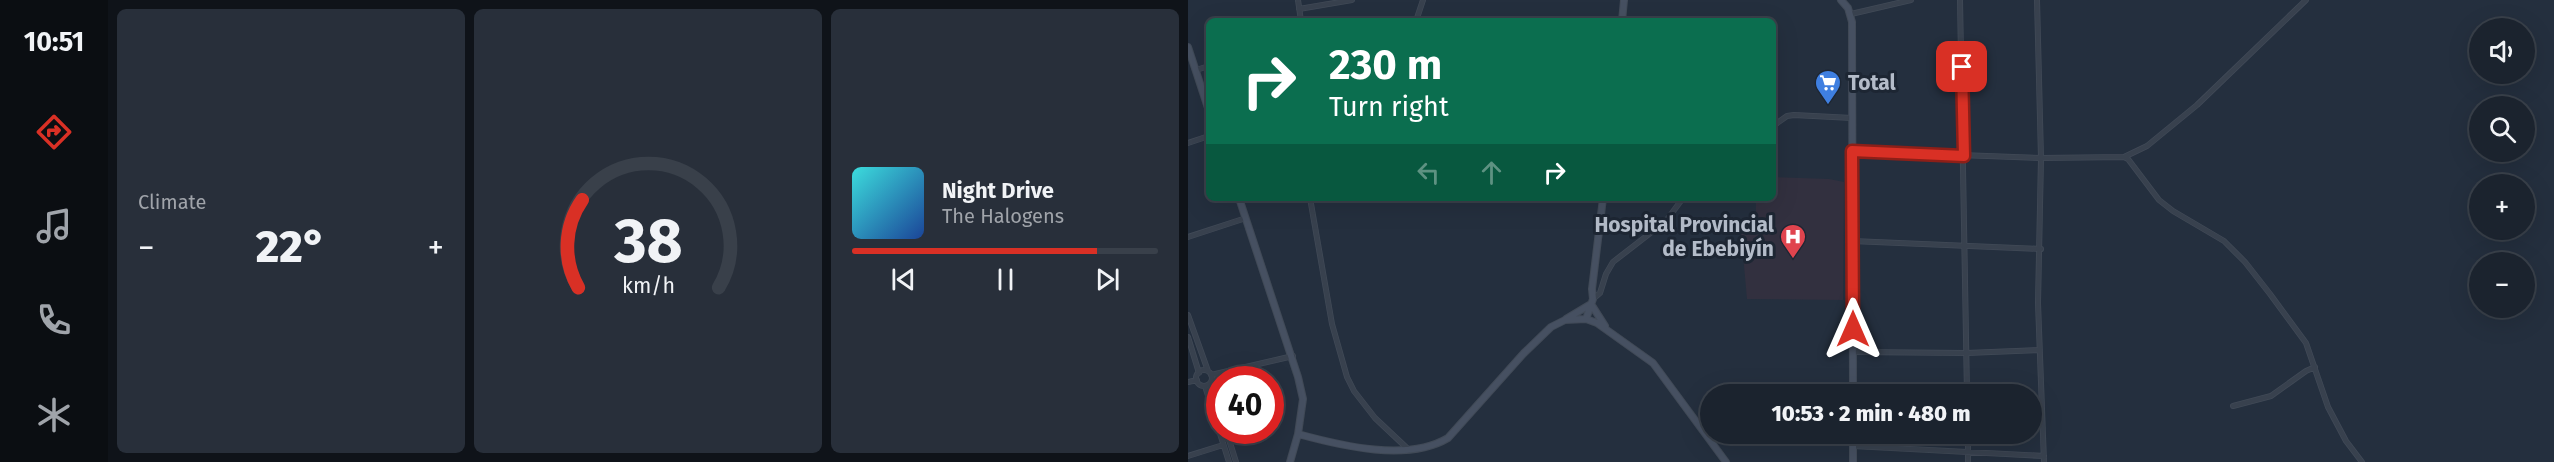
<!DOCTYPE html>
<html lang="en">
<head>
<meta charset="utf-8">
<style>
  :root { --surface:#1b232e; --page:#282f3a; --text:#f1f3f6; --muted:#a0a4aa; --line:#39404a; --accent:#d93025 }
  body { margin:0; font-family:"Fira Sans",sans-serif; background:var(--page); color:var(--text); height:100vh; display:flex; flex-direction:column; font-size:22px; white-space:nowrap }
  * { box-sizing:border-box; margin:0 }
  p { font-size:20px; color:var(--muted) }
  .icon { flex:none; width:33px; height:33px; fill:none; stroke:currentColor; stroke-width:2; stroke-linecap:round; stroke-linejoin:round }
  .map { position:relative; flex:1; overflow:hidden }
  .details { display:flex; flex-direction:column; gap:9px; padding:9px; background:#0f1319; width:1080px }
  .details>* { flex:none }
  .top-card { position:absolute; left:18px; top:18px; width:570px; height:183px; border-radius:9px; box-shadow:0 6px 24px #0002,0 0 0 2px var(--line); background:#0b6e4f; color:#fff; overflow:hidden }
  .controls { position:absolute; left:1281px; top:18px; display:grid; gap:12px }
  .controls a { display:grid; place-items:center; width:66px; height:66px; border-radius:50%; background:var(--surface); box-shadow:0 6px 24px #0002,0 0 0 2px var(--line); font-size:30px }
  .speed { position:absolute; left:18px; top:366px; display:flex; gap:12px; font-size:30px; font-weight:700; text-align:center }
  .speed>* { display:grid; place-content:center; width:78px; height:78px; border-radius:50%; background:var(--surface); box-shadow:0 6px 24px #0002,0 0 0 2px var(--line); line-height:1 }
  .speed .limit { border:9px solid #d22; background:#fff; color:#111 }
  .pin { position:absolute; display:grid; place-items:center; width:51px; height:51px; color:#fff; margin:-26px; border-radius:12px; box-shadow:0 3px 9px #0006 }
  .me { position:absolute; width:66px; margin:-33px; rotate:0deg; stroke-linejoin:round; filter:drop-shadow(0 0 4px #0008) }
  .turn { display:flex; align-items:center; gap:21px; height:126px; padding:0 24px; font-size:27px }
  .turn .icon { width:78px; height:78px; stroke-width:2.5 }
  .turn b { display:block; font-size:42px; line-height:51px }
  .lanes { display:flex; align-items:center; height:57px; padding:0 24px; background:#0003; justify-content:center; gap:30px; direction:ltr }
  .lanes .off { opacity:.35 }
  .big { font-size:45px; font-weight:800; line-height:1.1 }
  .details .card { flex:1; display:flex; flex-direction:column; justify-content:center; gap:9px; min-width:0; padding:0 21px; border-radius:9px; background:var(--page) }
  .details .dial { align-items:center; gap:0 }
  .dial svg { height:156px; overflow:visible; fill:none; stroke:var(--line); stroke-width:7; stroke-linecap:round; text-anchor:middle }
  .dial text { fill:var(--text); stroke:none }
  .song { display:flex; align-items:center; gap:18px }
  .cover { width:72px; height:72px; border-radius:9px; background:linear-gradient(135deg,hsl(180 70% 55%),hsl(220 70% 35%)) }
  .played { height:6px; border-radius:3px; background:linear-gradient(90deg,var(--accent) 80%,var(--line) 80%) }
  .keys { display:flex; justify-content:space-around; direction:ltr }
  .heat { display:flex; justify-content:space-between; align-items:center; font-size:33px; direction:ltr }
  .details .tiles { flex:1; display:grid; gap:9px; grid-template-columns:repeat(3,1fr) }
  .trip { position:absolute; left:512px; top:384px; width:342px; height:60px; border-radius:30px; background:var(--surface); box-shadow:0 6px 24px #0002,0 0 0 2px var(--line); font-weight:800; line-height:60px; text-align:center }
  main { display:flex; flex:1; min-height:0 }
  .tab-bar { display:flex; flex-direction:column; width:108px; justify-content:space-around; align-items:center; background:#0b0e12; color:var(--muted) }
  .tab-bar .icon { width:42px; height:42px }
  .tab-bar .active { color:var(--accent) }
  .tab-bar b { font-size:27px; color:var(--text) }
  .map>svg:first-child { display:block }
  .medical { fill:#32303f }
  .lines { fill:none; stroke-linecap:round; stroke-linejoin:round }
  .street-casing { stroke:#414a57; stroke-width:6 }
  .secondary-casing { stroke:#414a57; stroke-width:8 }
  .street { stroke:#38414e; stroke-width:4.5 }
  .secondary { stroke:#465061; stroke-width:6 }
  .route-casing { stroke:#8d1f18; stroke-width:15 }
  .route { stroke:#d93025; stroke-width:10 }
  .labels { text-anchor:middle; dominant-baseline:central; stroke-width:6; stroke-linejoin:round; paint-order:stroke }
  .poi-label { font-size:21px; font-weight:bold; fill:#b4bcc9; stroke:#1d2633; text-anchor:start }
</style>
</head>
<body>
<main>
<nav class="tab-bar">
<b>10:51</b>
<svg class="icon active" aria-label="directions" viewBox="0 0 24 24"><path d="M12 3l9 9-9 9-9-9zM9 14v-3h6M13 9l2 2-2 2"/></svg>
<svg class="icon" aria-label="music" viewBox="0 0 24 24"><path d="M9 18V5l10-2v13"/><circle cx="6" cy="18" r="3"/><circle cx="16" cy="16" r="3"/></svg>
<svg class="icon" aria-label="phone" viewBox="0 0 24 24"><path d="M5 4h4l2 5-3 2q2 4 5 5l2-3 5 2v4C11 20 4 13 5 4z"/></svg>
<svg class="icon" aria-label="climate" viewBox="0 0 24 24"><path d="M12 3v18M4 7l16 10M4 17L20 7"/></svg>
</nav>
<section class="details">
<div class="tiles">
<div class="card"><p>Climate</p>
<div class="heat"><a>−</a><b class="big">22°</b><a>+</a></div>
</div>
<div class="card dial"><svg viewBox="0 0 100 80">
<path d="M14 69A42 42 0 1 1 86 69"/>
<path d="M14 69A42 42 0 0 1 16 24" stroke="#d93025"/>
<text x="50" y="56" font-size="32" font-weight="700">38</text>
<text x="50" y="72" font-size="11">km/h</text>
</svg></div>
<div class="card">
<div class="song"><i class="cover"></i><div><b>Night Drive</b><p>The Halogens</p></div></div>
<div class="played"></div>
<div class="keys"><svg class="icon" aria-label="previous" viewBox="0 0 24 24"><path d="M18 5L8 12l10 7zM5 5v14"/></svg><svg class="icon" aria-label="pause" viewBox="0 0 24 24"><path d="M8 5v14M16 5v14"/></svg><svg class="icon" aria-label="next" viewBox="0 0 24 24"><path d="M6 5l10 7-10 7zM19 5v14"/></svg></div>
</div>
</div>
</section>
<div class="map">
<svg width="1366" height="462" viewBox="0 0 1366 462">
  <rect width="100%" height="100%" fill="#242f3e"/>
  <!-- medical -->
  <path class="medical" d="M585,177L641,179L656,182L655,300L559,299L552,221L568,220V198H585Z"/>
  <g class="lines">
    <defs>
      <path id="street" d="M110,0L113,21
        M772,0L779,394
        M849,0L853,158L850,303L856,462
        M111,9L164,0
        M663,14L723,0
        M228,21L235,0
        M8,70L21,66
        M585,126L599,116L606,115L664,118
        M0,143L21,136
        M664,151L853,158L936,157L940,159L971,200L985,211L1036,241L1057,262L1082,294L1118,343L1140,407L1158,441L1174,462
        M936,157L959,146L1009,105L1118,0
        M122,198L144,324L159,377L166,391L187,418L221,450
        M52,201L64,198
        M0,237L58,218
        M664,241L853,249
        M405,299L412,293L418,274L425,262L478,221L495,198
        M0,315L20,371
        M0,337L11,373
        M665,352L779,353L851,350
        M8 378a8 8 0 1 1 16 0a8 8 0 1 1-16 0Z
        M23,375L105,356
        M0,382L9,380
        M23,382L32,410
        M17,386L41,462
        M1045,406L1083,396L1118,371L1127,367
        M38,430L48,462
        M780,434V462
        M665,446L856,456
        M0,456L35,445"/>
      <path id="secondary" d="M653,0L660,8L664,22L665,394
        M434,21L436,0
        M0,47L21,111
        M51,198L110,377L115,399L110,434
        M378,319L403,304L417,326
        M398,319L405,299L404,289L415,198
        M665,434V462
        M102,462L110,434C154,446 220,462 260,438L336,353L363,327L377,320L398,319L409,323L465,363L538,462"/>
    </defs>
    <!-- street casing -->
    <use href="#street" class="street-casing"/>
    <!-- secondary casing -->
    <use href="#secondary" class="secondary-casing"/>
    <!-- street -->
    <use href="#street" class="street"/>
    <!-- secondary -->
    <use href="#secondary" class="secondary"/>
  </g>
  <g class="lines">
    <defs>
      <path id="route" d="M665,329L664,151L776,156L774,67"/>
    </defs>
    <!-- route casing -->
    <use href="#route" class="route-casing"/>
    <!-- route -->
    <use href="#route" class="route"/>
  </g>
  <!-- icons -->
  <defs>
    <symbol id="supermarket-pin" viewBox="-11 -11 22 30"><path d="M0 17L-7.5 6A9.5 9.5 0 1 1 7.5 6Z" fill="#3f7fe0" stroke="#1d2633"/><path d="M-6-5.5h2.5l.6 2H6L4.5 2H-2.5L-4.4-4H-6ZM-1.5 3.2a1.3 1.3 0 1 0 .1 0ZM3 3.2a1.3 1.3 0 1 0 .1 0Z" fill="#fff"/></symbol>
    <symbol id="hospital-pin" viewBox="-11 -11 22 30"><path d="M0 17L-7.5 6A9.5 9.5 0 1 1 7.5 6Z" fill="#e0444e" stroke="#1d2633"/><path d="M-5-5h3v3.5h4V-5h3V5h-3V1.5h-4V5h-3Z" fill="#fff"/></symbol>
  </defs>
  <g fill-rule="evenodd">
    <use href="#supermarket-pin" x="625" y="68" width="30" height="40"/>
    <use href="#hospital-pin" x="590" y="222" width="30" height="40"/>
  </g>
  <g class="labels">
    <!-- poi labels -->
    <g class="poi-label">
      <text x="660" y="83">Total</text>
      <text x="586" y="225" text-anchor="end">Hospital Provincial<tspan x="586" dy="24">de Ebebiyín</tspan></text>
    </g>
  </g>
</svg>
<div class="controls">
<a><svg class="icon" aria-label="sound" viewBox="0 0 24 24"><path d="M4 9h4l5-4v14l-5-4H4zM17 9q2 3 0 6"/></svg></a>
<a><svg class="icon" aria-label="search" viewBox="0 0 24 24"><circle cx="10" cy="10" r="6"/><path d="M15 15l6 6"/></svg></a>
<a>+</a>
<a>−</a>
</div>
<div class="speed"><div class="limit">40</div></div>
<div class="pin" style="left:774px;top:67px;background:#d93025"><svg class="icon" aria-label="arrive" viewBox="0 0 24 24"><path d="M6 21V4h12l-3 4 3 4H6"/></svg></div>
<svg class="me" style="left:665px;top:329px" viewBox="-20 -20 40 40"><path d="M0-17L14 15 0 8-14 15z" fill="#d93025" stroke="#fff" stroke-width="4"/></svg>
<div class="trip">10:53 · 2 min · 480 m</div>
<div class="top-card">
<div class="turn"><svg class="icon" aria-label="right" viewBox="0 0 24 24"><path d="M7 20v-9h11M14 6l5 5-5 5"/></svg><div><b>230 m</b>Turn right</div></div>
<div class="lanes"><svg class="icon off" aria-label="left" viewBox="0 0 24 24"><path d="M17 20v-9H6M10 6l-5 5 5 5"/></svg><svg class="icon off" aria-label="ahead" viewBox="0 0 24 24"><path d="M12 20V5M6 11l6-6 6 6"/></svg><svg class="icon" aria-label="right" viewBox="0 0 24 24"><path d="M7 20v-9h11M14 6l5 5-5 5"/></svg></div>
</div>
</div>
</main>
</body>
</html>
